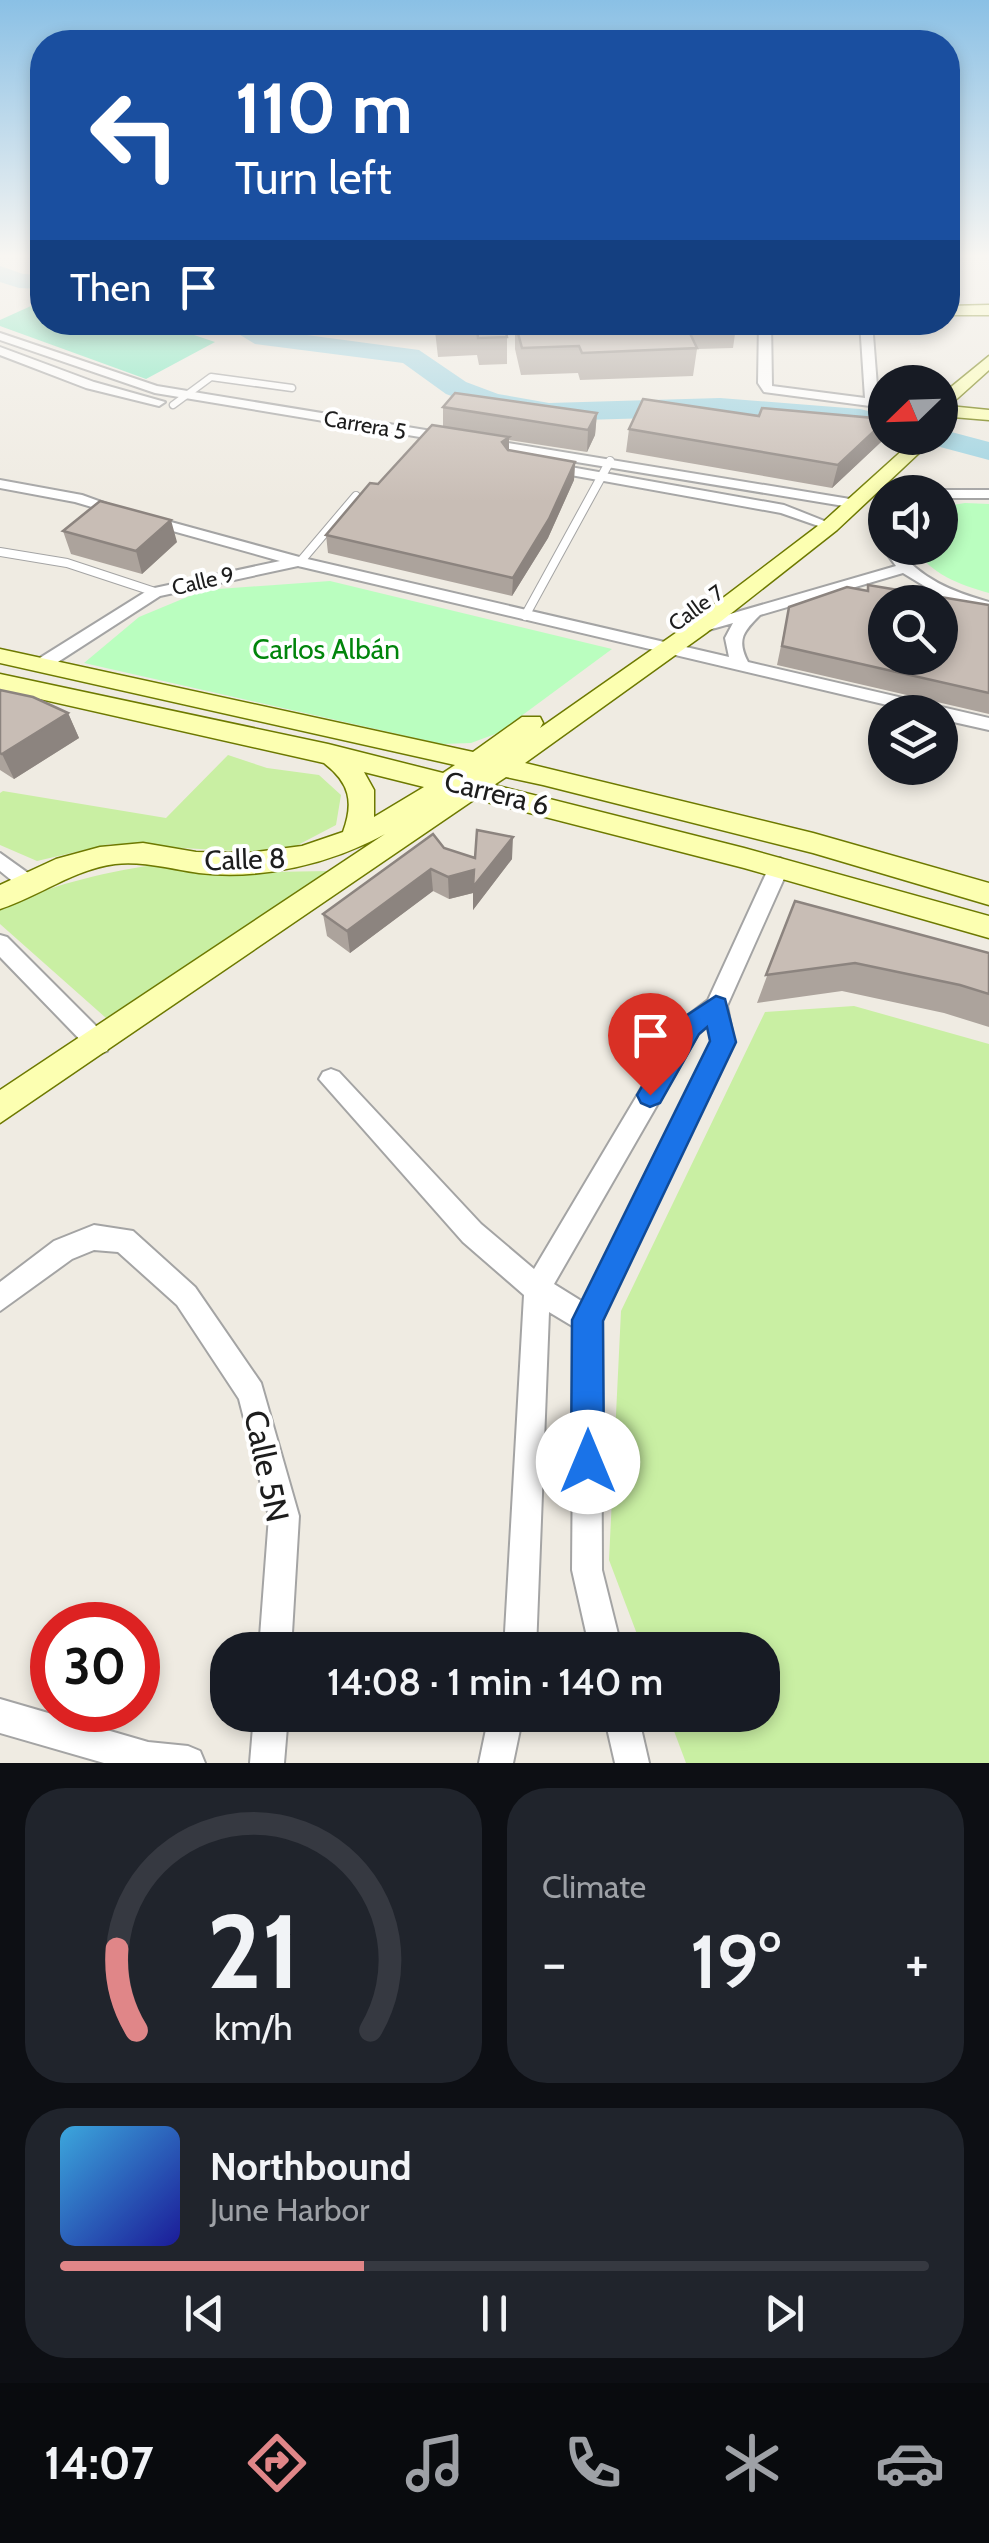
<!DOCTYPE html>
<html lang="en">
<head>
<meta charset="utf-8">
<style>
  :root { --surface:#171b24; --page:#20242c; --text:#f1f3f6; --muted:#9ea1a6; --line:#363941; --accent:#e08688 }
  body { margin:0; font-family:Cabin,sans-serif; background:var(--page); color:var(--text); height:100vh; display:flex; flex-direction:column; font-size:38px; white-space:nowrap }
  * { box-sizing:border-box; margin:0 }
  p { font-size:32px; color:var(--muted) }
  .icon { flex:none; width:55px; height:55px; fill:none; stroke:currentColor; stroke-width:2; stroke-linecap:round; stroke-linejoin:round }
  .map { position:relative; height:1763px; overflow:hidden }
  .drawer { display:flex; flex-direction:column; gap:25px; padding:25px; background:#0d0f14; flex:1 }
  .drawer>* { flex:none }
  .banner { position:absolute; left:30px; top:30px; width:930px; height:305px; border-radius:40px; box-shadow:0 5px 15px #0003; background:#1a4fa0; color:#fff; overflow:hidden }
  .needle { width:65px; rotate:247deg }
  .fabs { position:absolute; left:868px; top:365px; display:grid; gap:20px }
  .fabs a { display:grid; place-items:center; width:90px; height:90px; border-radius:50%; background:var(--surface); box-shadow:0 5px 15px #0003; font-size:50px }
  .speed { position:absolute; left:30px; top:1602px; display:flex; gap:20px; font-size:50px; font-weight:700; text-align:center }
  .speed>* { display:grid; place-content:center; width:130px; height:130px; border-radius:50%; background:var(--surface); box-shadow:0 5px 15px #0003; line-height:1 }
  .speed .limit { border:15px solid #d22; background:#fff; color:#111 }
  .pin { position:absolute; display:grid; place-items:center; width:85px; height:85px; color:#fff; margin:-102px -42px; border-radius:50% 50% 50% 0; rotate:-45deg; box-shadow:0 0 10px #0007 }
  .pin .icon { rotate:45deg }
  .me { position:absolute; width:110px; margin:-55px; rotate:0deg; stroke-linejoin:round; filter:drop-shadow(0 0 8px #0008) }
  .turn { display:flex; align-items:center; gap:35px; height:210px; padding:0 40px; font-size:45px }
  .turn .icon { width:130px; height:130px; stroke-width:2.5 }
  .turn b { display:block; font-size:70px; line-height:85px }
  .then { display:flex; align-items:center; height:95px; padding:0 40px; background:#0003; gap:20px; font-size:38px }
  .big { font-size:75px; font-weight:600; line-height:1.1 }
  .drawer .card { flex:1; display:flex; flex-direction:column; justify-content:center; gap:15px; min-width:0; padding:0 35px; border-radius:40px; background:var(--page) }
  .drawer .dial { align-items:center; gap:0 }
  .dial svg { height:260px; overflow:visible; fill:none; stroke:var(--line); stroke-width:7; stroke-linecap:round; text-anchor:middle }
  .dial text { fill:var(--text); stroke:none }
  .song { display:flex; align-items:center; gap:30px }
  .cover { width:120px; height:120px; border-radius:15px; background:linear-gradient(135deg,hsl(200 70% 55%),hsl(240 70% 35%)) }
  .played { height:10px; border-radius:5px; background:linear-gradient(90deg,var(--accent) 35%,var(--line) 35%) }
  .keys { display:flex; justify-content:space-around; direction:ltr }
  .heat { display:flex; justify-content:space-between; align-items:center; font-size:55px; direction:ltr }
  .drawer .tiles { flex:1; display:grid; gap:25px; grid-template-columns:1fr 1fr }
  .card:last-child { grid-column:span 2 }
  .trip { position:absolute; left:210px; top:1632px; width:570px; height:100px; border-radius:40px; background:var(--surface); box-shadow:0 5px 15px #0003; font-weight:600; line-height:100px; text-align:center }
  .tabs { display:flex; height:160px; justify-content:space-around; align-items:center; background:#090b0e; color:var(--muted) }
  .tabs .icon { width:70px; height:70px }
  .tabs .active { color:var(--accent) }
  .tabs b { font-size:45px; color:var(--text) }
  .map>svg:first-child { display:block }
  .grass { fill:#c9efa3 }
  .park { fill:#bafebf }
  .pitch { fill:#78e6bb }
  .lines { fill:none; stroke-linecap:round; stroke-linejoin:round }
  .river { fill:#9ed3e1; fill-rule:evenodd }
  .lane-far1-casing { stroke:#a4a4a4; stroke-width:9 }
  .lane-casing { stroke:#a4a4a4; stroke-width:10 }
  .street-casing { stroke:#a4a4a4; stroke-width:4 }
  .secondary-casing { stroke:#6d7900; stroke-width:3 }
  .lane-far1 { stroke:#fff; stroke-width:6 }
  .lane { stroke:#fff; stroke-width:8 }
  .street { fill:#fff; fill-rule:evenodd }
  .secondary { fill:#fcffb1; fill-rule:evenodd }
  .wall { fill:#aca39c }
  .shaded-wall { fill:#8c847f }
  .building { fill:#c8bdb5; stroke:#8c847f; stroke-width:2.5; fill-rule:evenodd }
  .route { fill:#1a73e8; stroke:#114b97; stroke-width:2.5 }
  .labels { text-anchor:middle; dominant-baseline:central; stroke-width:8; stroke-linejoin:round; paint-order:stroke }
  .far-street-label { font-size:22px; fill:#1d1d1d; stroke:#fff }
  .park-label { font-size:28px; fill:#01850b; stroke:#fff }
  .street-label { font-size:28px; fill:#1d1d1d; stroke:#fff }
  .near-street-label { font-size:32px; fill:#1d1d1d; stroke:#fff }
</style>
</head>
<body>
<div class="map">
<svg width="989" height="1763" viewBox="0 0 989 1763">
  <rect width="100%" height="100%" fill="#efebe2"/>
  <!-- grass -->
  <path class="grass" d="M228,755L267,768L319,775L341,795L336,825L296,846L254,852L110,844L37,861L0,845V793L3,791L166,818Z
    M152,865L209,873L330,871L106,1018L0,924V909C49,885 98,874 152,865Z
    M854,1006L989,1044V1763H686L668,1715H762V1650H643L609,1560L621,1311L765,1012Z"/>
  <!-- park -->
  <path class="park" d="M965,503L989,504V593C960,585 930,574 915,548H940V507Z
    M330,581L612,649L498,733L471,743L442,744L84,663L139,617L204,590Z"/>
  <!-- pitch -->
  <path class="pitch" d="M42,301V322L158,323L215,342L146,379L0,326V320Z"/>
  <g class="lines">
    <!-- river -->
    <path class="river" d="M0,266L23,274L42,275V289L19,288L0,282Z
      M219,322H250L262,329L419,350L466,382L498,394L549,403L720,398L860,409L885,415V433L860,427L720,416L549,421L482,407L446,394L403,363L255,344Z
      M940,429L989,442V460L929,444L925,438H940Z"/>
    <defs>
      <path id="lane-far1" d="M173,405L211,377L292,388"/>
      <path id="lane" d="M0,552L67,563L155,592
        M300,562L356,496
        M525,616L610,461"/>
      <path id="street" d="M759,322H771L772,386L865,398L860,322H872L878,399L885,400V408L764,392L758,383Z
        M0,333L157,386L450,434L457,438L450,442L155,393L0,340Z
        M0,347L94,382L165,402L159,406L86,388L0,355Z
        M484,439L856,500L863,504L856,508L479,446V440Z
        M548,463L784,505L837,526L830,530L781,513L543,470V464Z
        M0,480L82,495L129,512L122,516L75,502L0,488Z
        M940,490H989V498H940V492H934Z
        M149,516L303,558L729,657L725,638L733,623L698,633L692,631V625L896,566L883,548L885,545V548H897C920,579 953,592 989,602V612L941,596L903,573L760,615C744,631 736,639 748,662L989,718V730L940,719V712H917L298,566L160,596L47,669H35V661L150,589L280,561L144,523L142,520Z
        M0,853L35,878L38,883L35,888H21L0,871Z
        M780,858L790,865L727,1006L734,1042L601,1321L602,1570L622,1650H590L572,1570L574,1327L549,1312L536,1650H504L524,1295L463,1242L319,1079L323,1072L331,1069L339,1072L481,1224L534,1269L682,1020L708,1000L770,865ZM709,1025L712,1042L583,1302L554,1284L698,1034Z
        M0,935L7,937L107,1037L110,1044L107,1051L99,1054L91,1051L0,957Z
        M94,1225L133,1231L195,1287L261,1383L299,1516L291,1650H259L269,1516L239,1399L177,1305L118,1252L94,1250L72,1259L0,1311V1282L54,1241Z
        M0,1699L148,1742L188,1746L200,1751L205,1763H104L0,1733Z
        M254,1715H288L284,1763H250Z
        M489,1715H523L513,1763H479Z
        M604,1715H638L649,1763H615Z"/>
      <path id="secondary" d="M989,305V315H948V306Z
        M332,322H413L406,327H339Z
        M989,356V370L949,406L989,410V420L940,416V396Z
        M916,438H935L837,530L706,633L525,763L813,833L989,883V905L813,853L543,785L506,777L494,785L744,848L989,916V938L744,868L475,799L0,1123V1090L385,834C330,864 263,880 199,873C170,869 144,861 115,864C72,870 40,896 0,909V885L56,859L100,847L143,843L196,852L249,853L302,846L343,832C354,802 350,783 324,763L0,690V674L328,744L443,773L455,765L0,663V649L473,752L522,717H540L543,723L540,728L690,623L823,522ZM364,772L424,787L374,817V790Z"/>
    </defs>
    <!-- lane-far1 casing -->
    <use href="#lane-far1" class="lane-far1-casing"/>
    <!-- lane casing -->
    <use href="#lane" class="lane-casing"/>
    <!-- street casing -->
    <use href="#street" class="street-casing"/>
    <!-- secondary casing -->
    <use href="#secondary" class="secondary-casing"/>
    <!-- lane-far1 -->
    <use href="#lane-far1" class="lane-far1"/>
    <!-- lane -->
    <use href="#lane" class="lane"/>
    <!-- street -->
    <use href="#street" class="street"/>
    <!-- secondary -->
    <use href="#secondary" class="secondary"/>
  </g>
  <!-- wall -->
  <path class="wall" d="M434,322H504L507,337V364L479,365L477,355L438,357Z
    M515,322L687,328L688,322H734L736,327L733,348L697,349L693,376L580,380L578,373L521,375L515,349Z
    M443,407L597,413L595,435L587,452L509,440V450L575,462L574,480L548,538L512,596L328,553L326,535L378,484L443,427Z
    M759,416L885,419V428L881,442L832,488L626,452L629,429Z
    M63,531L177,542L142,574L71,554Z
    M868,585L989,605V714L777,665L789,607L867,591Z
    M0,690L68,713L79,738L14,779L0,770Z
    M444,848L475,858L512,859L473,910V893L449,899L433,891L350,953L327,936L323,914Z
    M795,901L989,953V1027L944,1013L842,991L757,1003Z"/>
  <!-- shaded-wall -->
  <path class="shaded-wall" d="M597,413L595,435L587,452L588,430Z
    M885,421L881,442L832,488L838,465Z
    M509,437V455L502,442Z
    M575,462L574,480L548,538L512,596L513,578Z
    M171,520L177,542L142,574L136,551Z
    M68,713L79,738L14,779L2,754Z
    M513,837L512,859L473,910V893L449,899L448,877Z
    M431,869L433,891L350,953L347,931Z"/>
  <!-- building -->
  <path class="building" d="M435,322H504L507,337L478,338L477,329L437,330Z
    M515,322H626L628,327L686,325L697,348L582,353L579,346L522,348Z
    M690,322H734L736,327L689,329Z
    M455,393L597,413L588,430L443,407Z
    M643,399L759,416L762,408L885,419V421L838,465L629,429Z
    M432,425L509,437L502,442L508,450L575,462L549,519L513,578L326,535L370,483L378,484Z
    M100,501L171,520L136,551L63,531Z
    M868,585L989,605V693L782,646L789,607L847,587L868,591ZM885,602H940V658H885Z
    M0,690L33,697L68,713L2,754L0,753Z
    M477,830L513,837L473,887L474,870L448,877L431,869L347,931L323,914L433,834L444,848L475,858Z
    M795,901L989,953V994L960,985L855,963L766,975Z"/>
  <!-- sky -->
  <linearGradient id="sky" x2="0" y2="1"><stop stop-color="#8ac0e5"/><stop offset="0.51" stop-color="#f8f6f2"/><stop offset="1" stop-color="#f8f6f2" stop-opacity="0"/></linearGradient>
  <rect width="989" height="502" fill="url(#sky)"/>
  <!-- route -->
  <path class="route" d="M716,996L725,999L736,1042L603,1321L604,1462L599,1474L588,1479L576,1474L571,1462L572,1320L710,1041L707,1027L699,1034L660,1103L650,1107L641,1103L637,1095L681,1019Z"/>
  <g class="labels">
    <!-- far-street labels -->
    <g class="far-street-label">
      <text transform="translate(365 425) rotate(10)">Carrera 5</text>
      <text transform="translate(203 581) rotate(-13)">Calle 9</text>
      <text transform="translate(696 608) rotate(-36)">Calle 7</text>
    </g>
    <!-- park labels -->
    <g class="park-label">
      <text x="326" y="649">Carlos Albán</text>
    </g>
    <!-- street labels -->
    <g class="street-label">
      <text transform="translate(497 793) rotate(14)">Carrera 6</text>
      <text transform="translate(245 859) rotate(-2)">Calle 8</text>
    </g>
    <!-- near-street labels -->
    <g class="near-street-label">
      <text transform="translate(267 1466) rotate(78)">Calle 5N</text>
    </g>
  </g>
</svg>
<div class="fabs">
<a><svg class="needle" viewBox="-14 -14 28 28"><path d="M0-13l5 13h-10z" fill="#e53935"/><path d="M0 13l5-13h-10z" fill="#9ea1a6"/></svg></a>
<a><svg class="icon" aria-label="sound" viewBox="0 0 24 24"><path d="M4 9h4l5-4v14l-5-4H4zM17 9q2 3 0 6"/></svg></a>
<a><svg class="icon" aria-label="search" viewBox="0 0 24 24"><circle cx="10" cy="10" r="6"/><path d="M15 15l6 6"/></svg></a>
<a><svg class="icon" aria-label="layers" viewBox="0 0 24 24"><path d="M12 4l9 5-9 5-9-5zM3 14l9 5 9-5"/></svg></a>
</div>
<div class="speed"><div class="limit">30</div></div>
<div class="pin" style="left:650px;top:1095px;background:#d93025"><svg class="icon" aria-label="arrive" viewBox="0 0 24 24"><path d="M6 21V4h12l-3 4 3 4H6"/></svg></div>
<svg class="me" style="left:588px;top:1462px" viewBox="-20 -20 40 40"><circle r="19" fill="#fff"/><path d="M0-13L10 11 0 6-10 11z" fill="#1a73e8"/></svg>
<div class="trip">14:08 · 1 min · 140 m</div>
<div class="banner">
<div class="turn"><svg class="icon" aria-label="left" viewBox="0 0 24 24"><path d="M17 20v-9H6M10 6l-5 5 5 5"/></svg><div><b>110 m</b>Turn left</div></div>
<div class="then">Then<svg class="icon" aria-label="arrive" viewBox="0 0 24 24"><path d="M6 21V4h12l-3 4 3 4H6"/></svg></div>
</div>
</div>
<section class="drawer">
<div class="tiles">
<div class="card dial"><svg viewBox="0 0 100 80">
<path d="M14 69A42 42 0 1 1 86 69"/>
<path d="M14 69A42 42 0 0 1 8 44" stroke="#e08688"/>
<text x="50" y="56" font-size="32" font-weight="700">21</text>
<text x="50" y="72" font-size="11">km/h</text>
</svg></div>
<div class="card"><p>Climate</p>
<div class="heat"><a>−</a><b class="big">19°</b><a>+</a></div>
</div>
<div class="card">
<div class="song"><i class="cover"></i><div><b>Northbound</b><p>June Harbor</p></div></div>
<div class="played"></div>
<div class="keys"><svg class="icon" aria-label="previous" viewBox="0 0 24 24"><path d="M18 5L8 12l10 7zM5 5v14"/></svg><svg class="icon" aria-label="pause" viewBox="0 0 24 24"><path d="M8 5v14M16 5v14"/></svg><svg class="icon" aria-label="next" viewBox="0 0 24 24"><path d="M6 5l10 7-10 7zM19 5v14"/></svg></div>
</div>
</div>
</section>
<nav class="tabs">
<b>14:07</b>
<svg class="icon active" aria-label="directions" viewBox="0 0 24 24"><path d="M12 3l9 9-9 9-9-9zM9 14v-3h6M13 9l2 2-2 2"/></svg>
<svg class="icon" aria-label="music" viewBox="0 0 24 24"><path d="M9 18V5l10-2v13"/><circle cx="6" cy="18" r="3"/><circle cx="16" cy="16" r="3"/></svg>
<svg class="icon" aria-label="phone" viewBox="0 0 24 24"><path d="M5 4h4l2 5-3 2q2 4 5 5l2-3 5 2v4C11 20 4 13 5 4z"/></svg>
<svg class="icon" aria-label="climate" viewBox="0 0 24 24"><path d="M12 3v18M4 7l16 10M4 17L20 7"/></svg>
<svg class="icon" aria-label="car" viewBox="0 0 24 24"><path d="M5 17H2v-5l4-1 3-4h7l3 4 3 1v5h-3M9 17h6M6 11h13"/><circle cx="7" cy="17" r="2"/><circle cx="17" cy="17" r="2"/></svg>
</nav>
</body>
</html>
